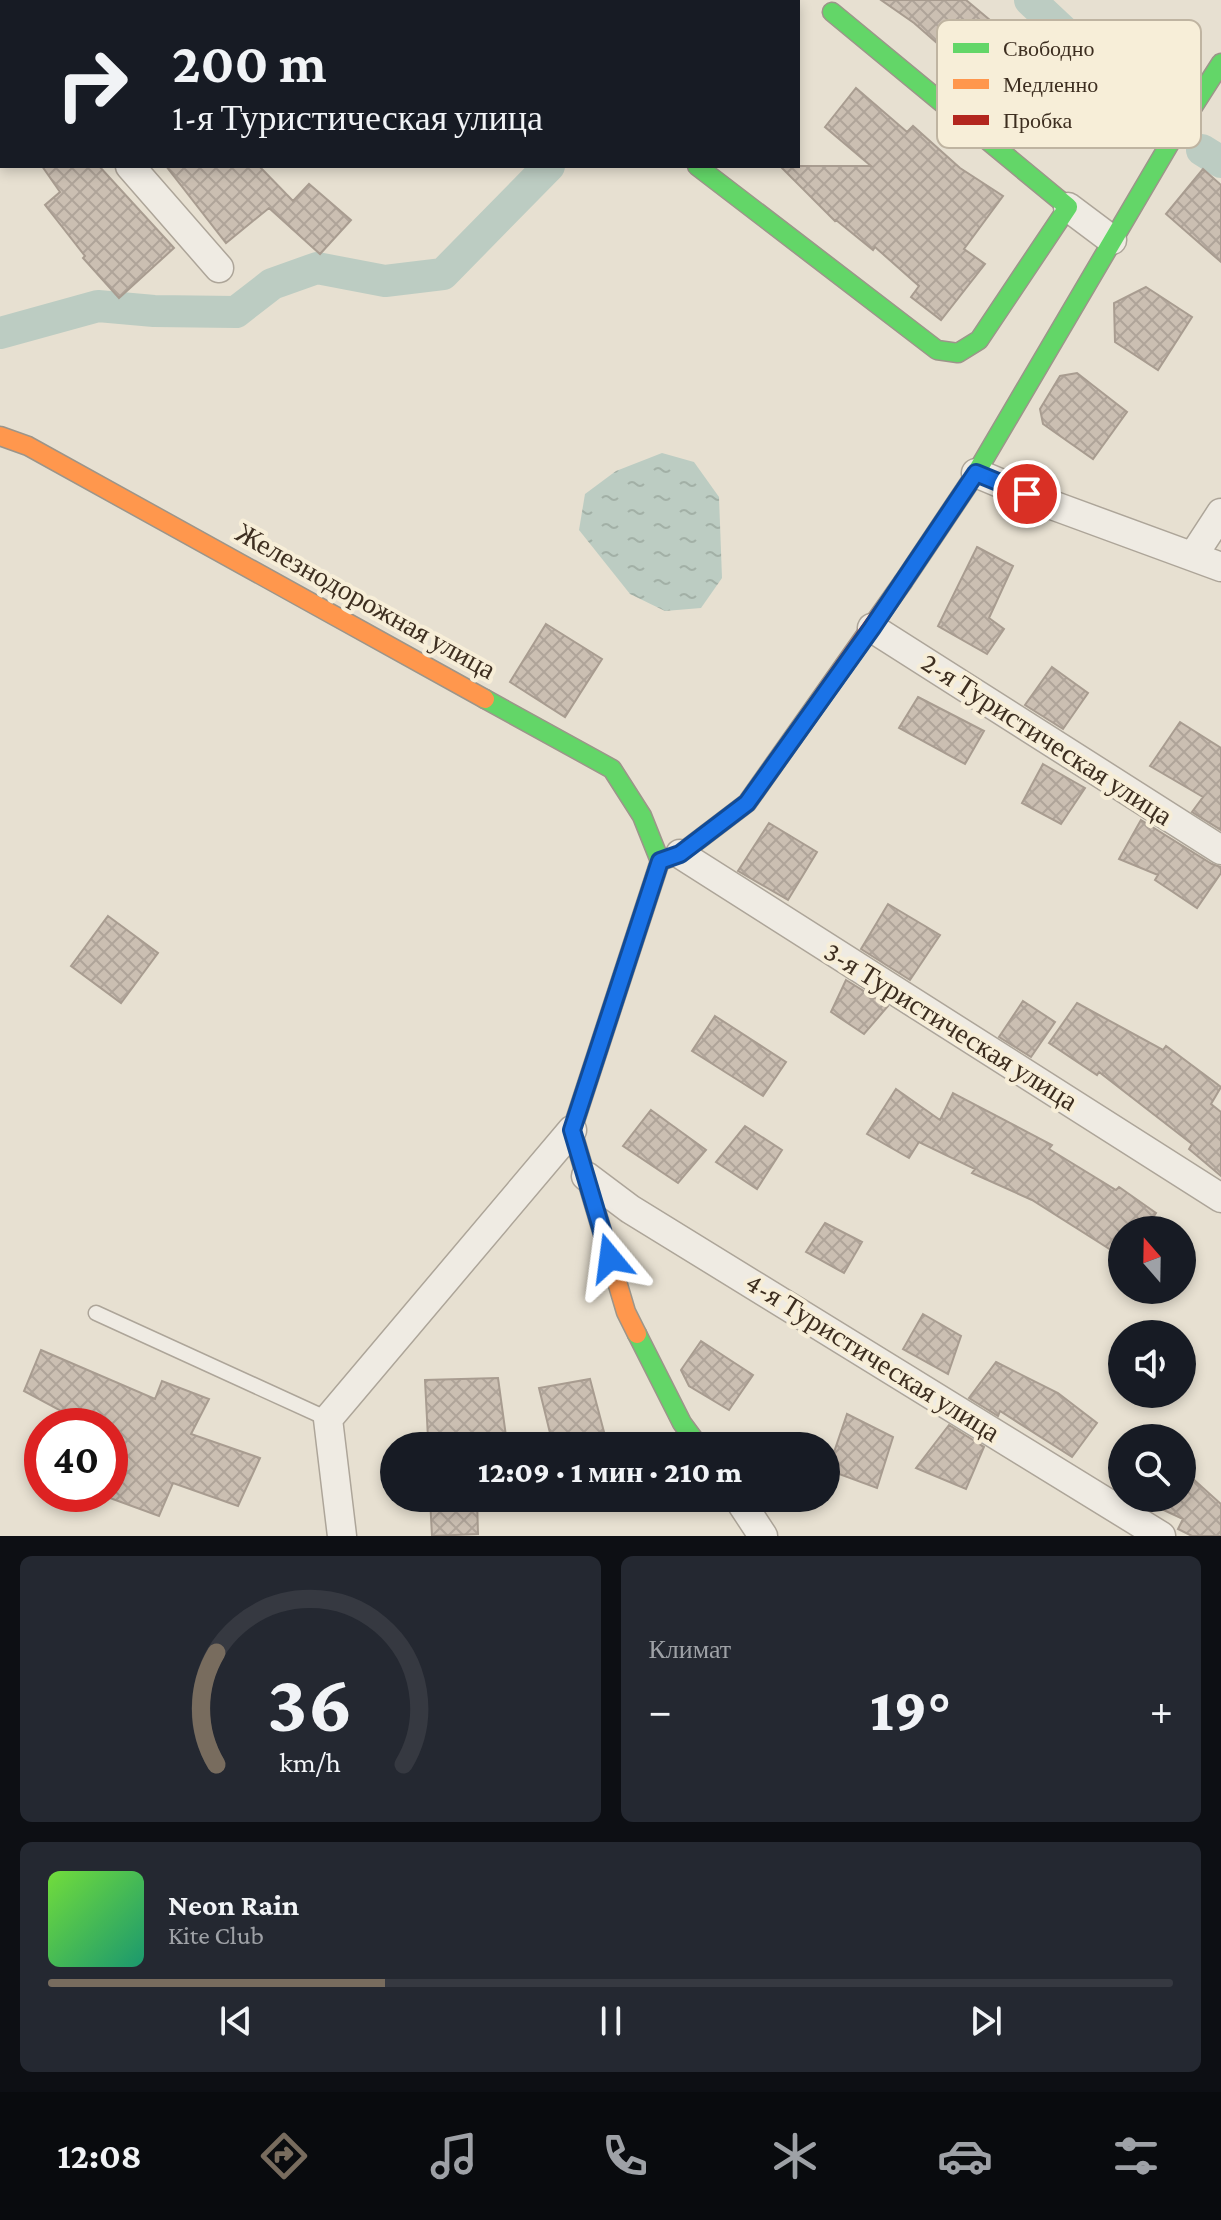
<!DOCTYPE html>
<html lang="ru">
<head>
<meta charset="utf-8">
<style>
  :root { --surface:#171b24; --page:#242831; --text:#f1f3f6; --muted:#9ea1a6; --line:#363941; --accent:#786c5e }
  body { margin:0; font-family:"Crimson Pro",serif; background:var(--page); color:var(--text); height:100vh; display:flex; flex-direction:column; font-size:30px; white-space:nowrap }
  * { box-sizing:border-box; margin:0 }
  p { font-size:26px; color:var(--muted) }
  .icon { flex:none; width:44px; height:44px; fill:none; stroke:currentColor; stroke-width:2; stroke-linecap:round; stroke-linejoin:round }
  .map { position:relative; height:1536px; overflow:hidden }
  .sheet { display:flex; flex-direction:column; gap:20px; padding:20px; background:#0d0f14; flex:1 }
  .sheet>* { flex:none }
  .banner { position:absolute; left:0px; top:0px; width:800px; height:168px; box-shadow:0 4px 12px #0003; background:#171b24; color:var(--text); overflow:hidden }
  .needle { width:52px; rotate:340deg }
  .fabs { position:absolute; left:1108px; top:1216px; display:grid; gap:16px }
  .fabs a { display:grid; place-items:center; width:88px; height:88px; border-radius:50%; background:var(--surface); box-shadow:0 4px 12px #0003; font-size:40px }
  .speed { position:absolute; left:24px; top:1408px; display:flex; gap:16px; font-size:40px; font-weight:700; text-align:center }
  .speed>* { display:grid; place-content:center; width:104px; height:104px; border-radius:50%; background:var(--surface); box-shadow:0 4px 12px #0003; line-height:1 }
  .speed .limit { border:12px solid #d22; background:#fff; color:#111 }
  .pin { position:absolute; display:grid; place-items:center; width:68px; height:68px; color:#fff; margin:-34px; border:4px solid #fff; border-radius:50%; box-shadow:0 2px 8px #0007 }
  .me { position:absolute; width:88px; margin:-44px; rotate:344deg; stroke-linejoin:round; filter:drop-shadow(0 0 6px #0008) }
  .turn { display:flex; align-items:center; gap:28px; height:168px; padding:0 40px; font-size:36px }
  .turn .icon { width:104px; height:104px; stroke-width:2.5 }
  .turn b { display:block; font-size:56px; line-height:68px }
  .big { font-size:60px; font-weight:800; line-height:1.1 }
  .sheet .widget { flex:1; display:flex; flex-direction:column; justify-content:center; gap:12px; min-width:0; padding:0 28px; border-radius:12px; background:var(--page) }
  .sheet .dial { align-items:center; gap:0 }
  .dial svg { height:208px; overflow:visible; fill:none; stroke:var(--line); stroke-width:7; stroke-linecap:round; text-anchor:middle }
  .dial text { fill:var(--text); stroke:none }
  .song { display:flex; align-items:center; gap:24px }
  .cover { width:96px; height:96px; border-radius:12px; background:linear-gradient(135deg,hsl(100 70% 55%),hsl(160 70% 35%)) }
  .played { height:8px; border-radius:4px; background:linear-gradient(90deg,var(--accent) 30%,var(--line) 30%) }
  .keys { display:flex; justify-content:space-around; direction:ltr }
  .heat { display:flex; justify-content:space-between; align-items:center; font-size:44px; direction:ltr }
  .sheet .tiles { flex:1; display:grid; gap:20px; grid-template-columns:1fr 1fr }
  .widget:last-child { grid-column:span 2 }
  .trip { position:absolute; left:380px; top:1432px; width:460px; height:80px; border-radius:40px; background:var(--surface); box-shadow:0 4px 12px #0003; font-weight:800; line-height:80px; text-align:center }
  .menu { display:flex; height:128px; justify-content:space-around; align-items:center; background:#090b0e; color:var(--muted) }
  .menu .icon { width:56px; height:56px }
  .menu .selected { color:var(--accent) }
  .menu b { font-size:36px; color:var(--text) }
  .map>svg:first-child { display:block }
  .water { fill:url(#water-ripples) }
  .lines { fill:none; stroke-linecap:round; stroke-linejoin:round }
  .canal { stroke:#bcccc2; stroke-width:32 }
  .building { fill:url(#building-cross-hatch); stroke:#a89c90; stroke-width:2 }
  .lane-casing { stroke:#ada599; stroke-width:17 }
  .street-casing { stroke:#ada599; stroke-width:31 }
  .fast-casing { stroke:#9c958a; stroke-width:21 }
  .slow-casing { stroke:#9c958a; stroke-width:21 }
  .jam-casing { stroke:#9c958a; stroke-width:21 }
  .lane { stroke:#efebe3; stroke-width:14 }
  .street { stroke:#efebe3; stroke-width:28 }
  .fast { stroke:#63d668; stroke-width:18 }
  .slow { stroke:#ff974d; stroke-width:18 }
  .jam { stroke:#b3261e; stroke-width:18 }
  .route-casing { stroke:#114b97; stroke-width:20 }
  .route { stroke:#1a73e8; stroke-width:14 }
  .labels { text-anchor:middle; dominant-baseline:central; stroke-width:8; stroke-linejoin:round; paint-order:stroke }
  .street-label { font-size:28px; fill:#3d2e20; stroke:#f7eed8 }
  .key { fill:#f7eed8; stroke:#bfb4a1; stroke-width:2 }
  .key-label { font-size:22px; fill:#3d2e20 }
</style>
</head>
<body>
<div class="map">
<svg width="1221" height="1536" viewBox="0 0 1221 1536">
  <defs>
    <pattern id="water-ripples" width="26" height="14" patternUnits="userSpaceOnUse" patternTransform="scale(2)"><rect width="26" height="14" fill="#bcccc2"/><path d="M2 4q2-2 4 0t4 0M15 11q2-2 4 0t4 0" fill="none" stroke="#a2b0a6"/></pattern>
    <pattern id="building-cross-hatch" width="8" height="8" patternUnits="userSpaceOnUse" patternTransform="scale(2)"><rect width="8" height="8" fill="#cbbfb2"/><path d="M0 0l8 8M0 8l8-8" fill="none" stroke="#afa499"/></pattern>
  </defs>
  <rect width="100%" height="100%" fill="#e7e0d1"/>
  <!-- water -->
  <path class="water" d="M662,453L694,462L719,497L722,578L701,608L665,611L630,594L579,530L585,494L616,471Z"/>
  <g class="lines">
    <!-- canal -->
    <path class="canal" d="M1030,0L1148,111
      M711,2L713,0
      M1202,150L1221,162
      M0,333L98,306L154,311L236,312L272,284L317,268L385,281L443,274L549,166"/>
  </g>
  <!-- building -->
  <path class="building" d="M881,0H966L1003,31L1001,34L1062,85L1015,134L974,98L985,85L914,23Z
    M856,88L907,132L913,126L960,168L1003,196L964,249L985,264L941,320L911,297L919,286L875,247L873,250L836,220L835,221L780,166H871L825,127Z
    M42,166H99L174,248L119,298L83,258L85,256L45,205L60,192Z
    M166,166H259L293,201L309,184L351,220L320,254L269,208L226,243Z
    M1203,169L1221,185V262L1166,214Z
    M1146,287L1192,317L1158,370L1115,342L1114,303Z
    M1077,373L1127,412L1093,459L1043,424L1040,409L1060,376Z
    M977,547L1013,566L989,618L1004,629L987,654L938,626Z
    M546,624L602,659L565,717L510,682Z
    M1052,667L1088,693L1063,729L1025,705Z
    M918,697L984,731L965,764L899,728Z
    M1180,722L1221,748V830L1192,812L1203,797L1150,766Z
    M1043,764L1085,788L1061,824L1022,803Z
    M1141,820L1212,864L1221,867V873L1197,908L1155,880L1158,875L1119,859Z
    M769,823L817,852L788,900L738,871Z
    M888,904L940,935L910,980L861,949Z
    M108,916L158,953L121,1003L71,966Z
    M846,980L888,1006L864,1034L831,1012Z
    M1023,1001L1055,1022L1031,1057L999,1037Z
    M1077,1003L1163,1050L1166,1046L1221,1087L1211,1104L1221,1112V1176L1189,1149L1192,1144L1099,1072L1097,1075L1049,1043Z
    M715,1016L786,1062L763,1096L692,1051Z
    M896,1089L940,1120L953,1093L1052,1145L1049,1149L1116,1190L1119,1187L1156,1213L1145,1230H1122V1257L1032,1200L972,1173L975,1169L919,1142L909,1158L867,1134Z
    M651,1110L706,1150L678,1183L623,1146Z
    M745,1126L782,1150L757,1189L716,1162Z
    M825,1223L862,1242L844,1273L806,1252Z
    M923,1314L961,1336L948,1374L903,1349Z
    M701,1341L753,1375L729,1410L689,1386L681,1370Z
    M41,1350L155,1399L162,1381L209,1399L191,1434L260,1458L238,1506L173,1483L159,1516L110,1498V1426H97L75,1416L74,1418L24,1391Z
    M996,1362L1058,1393L1097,1423L1072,1457L1000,1411L998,1416L969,1398Z
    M498,1378L506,1436L428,1438L425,1380Z
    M590,1379L604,1432L552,1441L539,1388Z
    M847,1414L893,1437L877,1488L828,1470Z
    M949,1425L984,1447L966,1489L916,1468Z
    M1182,1469L1221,1504V1536H1192L1178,1529L1183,1519L1138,1498H1182Z
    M430,1498H477L478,1534L432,1536Z"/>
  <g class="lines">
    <defs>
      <path id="lane" d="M96,1313L328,1419"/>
      <path id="street" d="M483,0L485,2
        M0,19L2,21
        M130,166L219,268
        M1068,207L1112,240
        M976,473L1052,505L1221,567
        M1193,556L1221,513
        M872,628L1221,850
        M680,854L1221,1198
        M586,1176L630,1209L1161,1536
        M738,1498L763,1536
        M342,1536L328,1419L572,1130"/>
      <path id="fast" d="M697,166L937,350L958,353L979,340L1068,207L832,12
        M903,582L976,473L1173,138L1221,63
        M485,699L612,769L642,816L660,861
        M637,1334L682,1423L699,1446"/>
      <path id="slow" d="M0,436L28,446L485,699
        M637,1334L626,1312L572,1130L660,861"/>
      <path id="jam" d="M660,861L680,854L747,803L903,582"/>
    </defs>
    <!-- lane casing -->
    <use href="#lane" class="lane-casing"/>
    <!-- street casing -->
    <use href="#street" class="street-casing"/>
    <!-- fast casing -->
    <use href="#fast" class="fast-casing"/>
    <!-- slow casing -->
    <use href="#slow" class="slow-casing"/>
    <!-- jam casing -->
    <use href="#jam" class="jam-casing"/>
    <!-- lane -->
    <use href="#lane" class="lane"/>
    <!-- street -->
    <use href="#street" class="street"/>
    <!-- fast -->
    <use href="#fast" class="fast"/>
    <!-- slow -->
    <use href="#slow" class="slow"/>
    <!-- jam -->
    <use href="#jam" class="jam"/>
  </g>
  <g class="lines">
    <defs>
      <path id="route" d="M610,1258L572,1130L660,861L680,854L747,803L872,628L976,473L1027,494"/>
    </defs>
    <!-- route casing -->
    <use href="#route" class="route-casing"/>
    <!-- route -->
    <use href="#route" class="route"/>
  </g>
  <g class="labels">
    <!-- street labels -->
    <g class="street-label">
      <text transform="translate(366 601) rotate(29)">Железнодорожная улица</text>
      <text transform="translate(1047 739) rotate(33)">2-я Туристическая улица</text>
      <text transform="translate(951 1026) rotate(32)">3-я Туристическая улица</text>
      <text transform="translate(873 1357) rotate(32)">4-я Туристическая улица</text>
    </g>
  </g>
  <!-- legend -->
  <rect x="937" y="20" width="264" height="128" rx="12" class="key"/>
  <rect x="953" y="43" width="36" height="10" fill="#63d668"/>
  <rect x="953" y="79" width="36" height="10" fill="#ff974d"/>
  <rect x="953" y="115" width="36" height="10" fill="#b3261e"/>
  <g class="key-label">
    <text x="1003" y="56">Свободно</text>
    <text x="1003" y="92">Медленно</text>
    <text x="1003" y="128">Пробка</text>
  </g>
</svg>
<div class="fabs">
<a><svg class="needle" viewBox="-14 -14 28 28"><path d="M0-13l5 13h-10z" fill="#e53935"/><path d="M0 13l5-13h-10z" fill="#9ea1a6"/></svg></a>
<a><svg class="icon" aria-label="sound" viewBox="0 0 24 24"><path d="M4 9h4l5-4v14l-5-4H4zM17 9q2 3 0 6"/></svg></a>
<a><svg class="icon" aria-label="search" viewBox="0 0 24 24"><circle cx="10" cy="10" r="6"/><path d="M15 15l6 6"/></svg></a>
</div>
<div class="speed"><div class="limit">40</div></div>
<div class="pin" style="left:1027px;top:494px;background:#d93025"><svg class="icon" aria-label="arrive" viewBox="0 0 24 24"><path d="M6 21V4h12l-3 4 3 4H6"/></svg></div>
<svg class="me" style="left:610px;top:1258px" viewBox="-20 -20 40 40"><path d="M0-17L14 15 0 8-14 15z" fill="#1a73e8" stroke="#fff" stroke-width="4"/></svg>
<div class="trip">12:09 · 1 мин · 210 m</div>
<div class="banner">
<div class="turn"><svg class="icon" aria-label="right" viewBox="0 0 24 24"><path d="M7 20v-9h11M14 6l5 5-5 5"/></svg><div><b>200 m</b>1-я Туристическая улица</div></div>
</div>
</div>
<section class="sheet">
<div class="tiles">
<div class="widget dial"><svg viewBox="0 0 100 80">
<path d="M14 69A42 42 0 1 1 86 69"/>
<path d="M14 69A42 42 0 0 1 14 26" stroke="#786c5e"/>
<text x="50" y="56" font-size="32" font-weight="700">36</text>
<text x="50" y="72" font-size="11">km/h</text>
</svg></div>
<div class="widget"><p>Климат</p>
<div class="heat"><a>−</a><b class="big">19°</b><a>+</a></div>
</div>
<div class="widget">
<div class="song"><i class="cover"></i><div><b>Neon Rain</b><p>Kite Club</p></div></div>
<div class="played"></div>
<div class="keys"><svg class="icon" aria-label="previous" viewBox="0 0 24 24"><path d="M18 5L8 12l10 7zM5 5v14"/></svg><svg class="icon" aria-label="pause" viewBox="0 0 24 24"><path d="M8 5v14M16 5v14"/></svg><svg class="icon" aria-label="next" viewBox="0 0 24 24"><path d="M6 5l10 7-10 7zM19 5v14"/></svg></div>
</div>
</div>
</section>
<nav class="menu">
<b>12:08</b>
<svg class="icon selected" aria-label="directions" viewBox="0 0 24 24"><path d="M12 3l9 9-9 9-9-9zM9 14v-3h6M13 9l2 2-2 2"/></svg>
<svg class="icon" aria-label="music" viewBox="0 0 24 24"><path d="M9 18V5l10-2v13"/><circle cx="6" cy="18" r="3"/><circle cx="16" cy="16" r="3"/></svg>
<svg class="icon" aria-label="phone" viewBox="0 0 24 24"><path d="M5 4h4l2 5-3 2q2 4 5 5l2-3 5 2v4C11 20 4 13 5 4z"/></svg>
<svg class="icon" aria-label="climate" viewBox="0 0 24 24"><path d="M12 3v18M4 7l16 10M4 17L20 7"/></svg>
<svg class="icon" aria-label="car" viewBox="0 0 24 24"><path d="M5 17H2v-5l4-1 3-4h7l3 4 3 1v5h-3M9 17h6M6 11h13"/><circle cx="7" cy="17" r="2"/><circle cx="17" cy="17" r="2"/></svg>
<svg class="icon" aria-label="filters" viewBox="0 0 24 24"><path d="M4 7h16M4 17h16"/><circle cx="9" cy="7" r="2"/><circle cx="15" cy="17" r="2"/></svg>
</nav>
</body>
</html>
